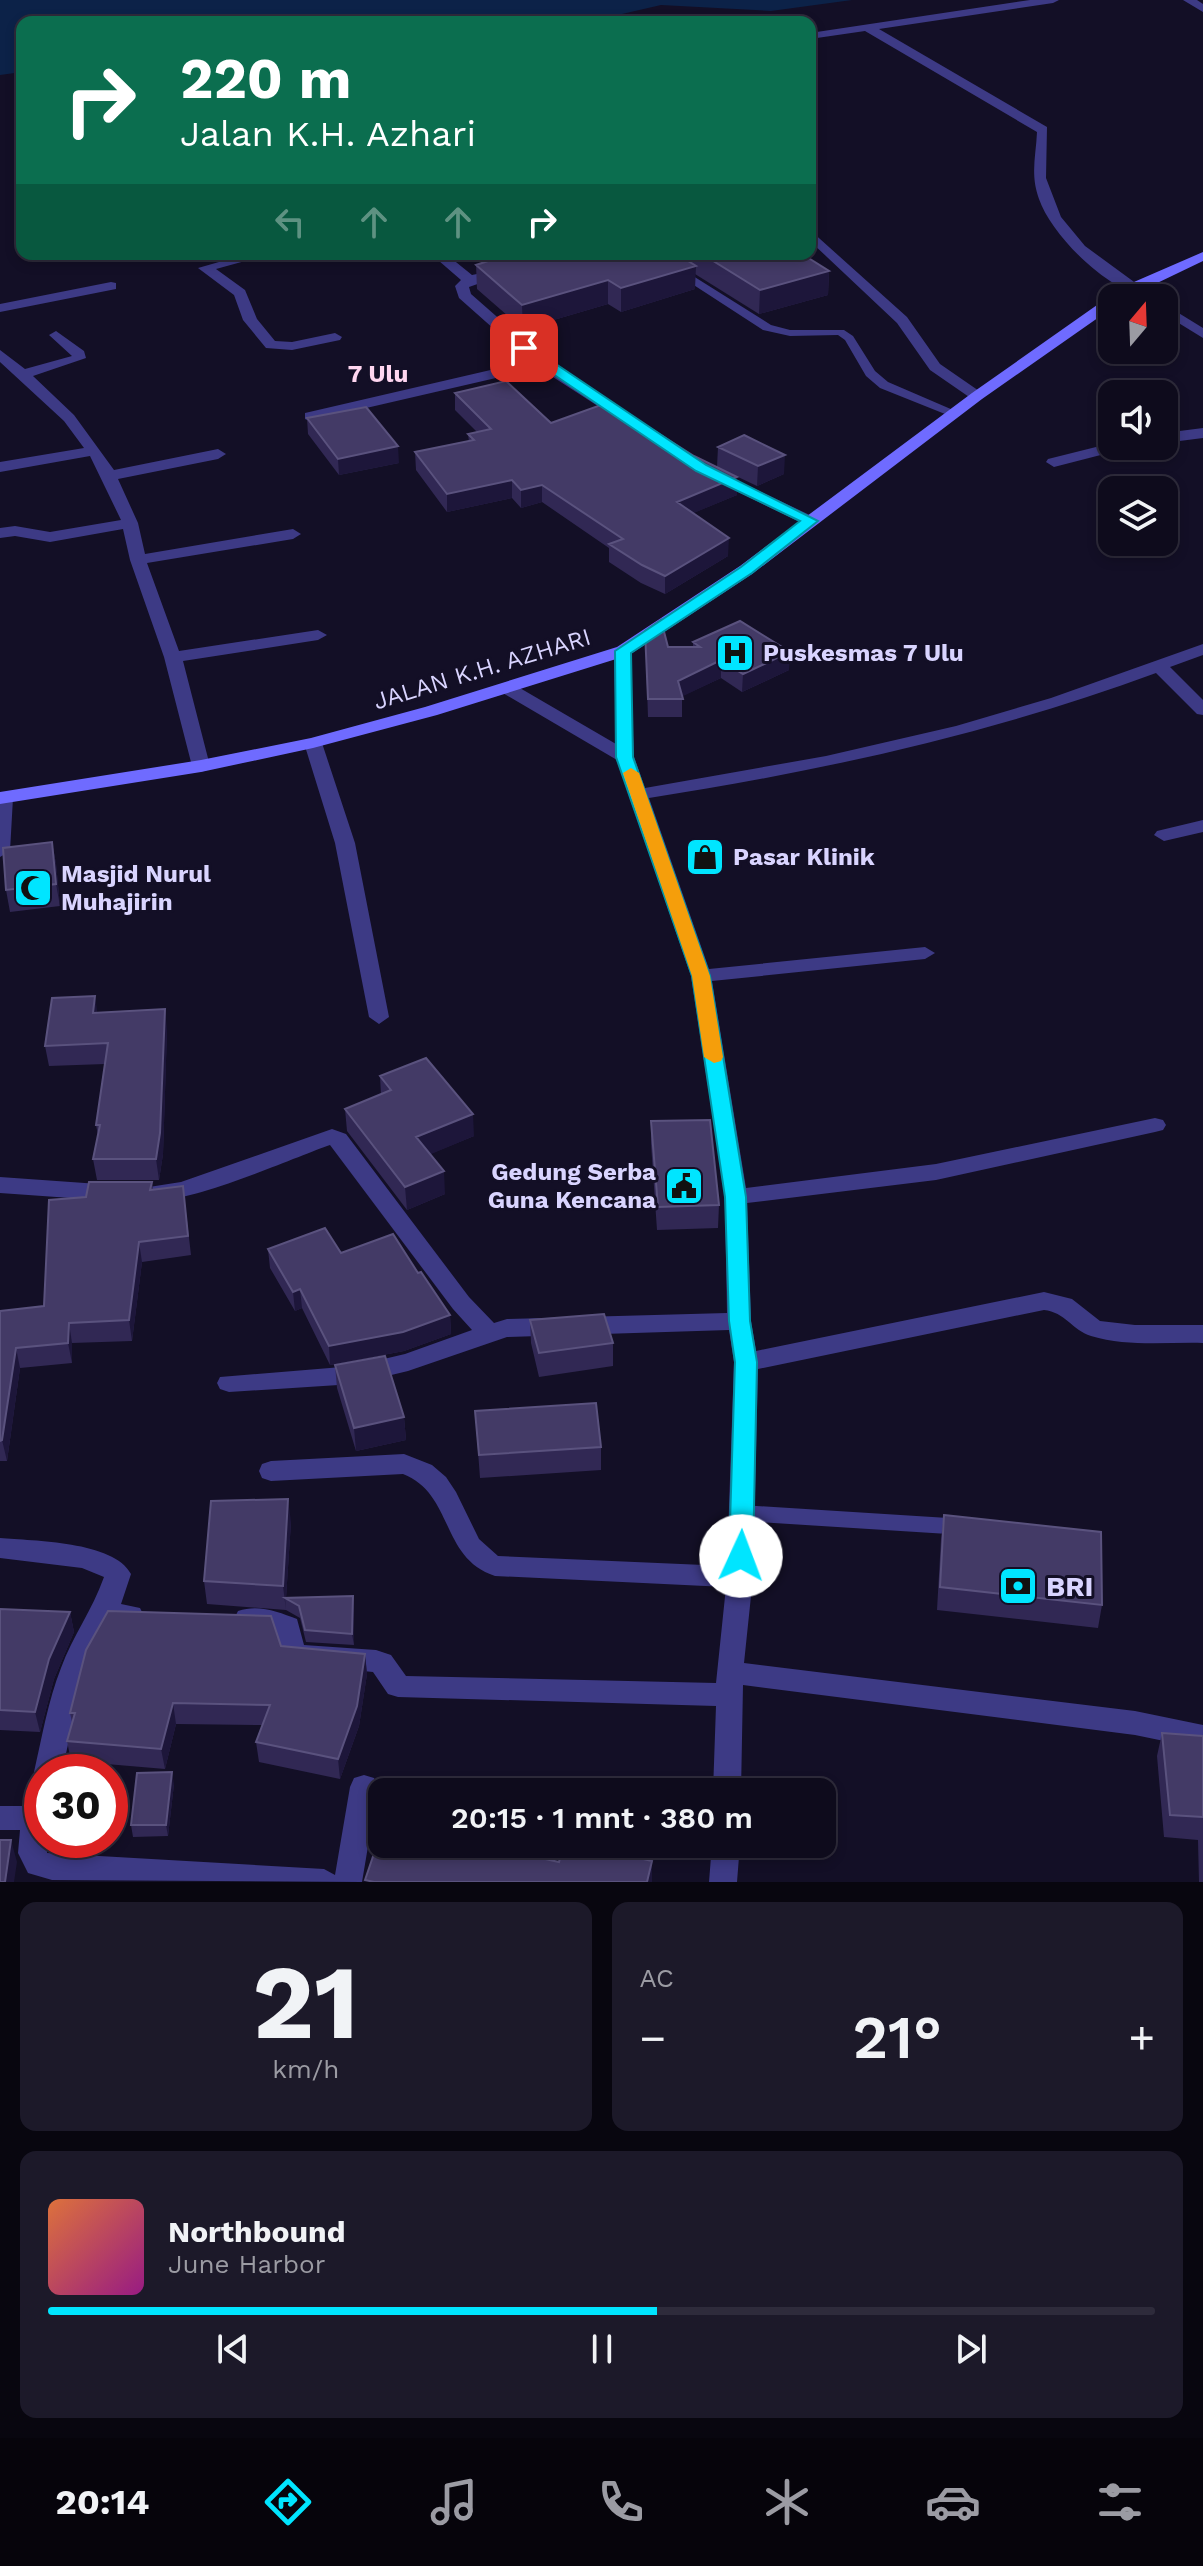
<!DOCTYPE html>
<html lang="id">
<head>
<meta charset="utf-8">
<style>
  :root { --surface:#0e0b1c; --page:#1c1929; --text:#f1f3f6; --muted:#9b9ba3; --line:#2e2b3b; --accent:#00e5ff }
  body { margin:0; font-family:"Work Sans",sans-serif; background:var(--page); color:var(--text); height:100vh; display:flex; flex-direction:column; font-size:30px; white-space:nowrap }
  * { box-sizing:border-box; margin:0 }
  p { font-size:26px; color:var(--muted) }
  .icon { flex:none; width:44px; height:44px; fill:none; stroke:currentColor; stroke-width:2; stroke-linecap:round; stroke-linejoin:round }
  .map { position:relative; height:1882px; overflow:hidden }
  .panel { display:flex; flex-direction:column; gap:20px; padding:20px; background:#08060f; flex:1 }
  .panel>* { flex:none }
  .top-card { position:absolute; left:16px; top:16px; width:800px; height:244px; border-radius:16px; box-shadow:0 4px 12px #0003,0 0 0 2px var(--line); background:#0b6e4f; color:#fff; overflow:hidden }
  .needle { width:52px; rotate:19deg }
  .controls { position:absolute; left:1098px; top:284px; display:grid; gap:16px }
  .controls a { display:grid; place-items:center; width:80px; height:80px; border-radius:16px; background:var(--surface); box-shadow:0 4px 12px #0003,0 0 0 2px var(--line); font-size:40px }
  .speed { position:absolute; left:24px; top:1754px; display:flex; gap:16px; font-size:40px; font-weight:700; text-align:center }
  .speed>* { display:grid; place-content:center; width:104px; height:104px; border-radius:50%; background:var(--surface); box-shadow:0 4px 12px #0003,0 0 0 2px var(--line); line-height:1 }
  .speed .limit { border:12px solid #d22; background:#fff; color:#111 }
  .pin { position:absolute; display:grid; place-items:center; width:68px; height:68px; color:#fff; margin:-34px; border-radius:16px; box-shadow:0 4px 12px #0006 }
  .me { position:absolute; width:88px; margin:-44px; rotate:2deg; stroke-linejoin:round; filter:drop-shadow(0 0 6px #0008) }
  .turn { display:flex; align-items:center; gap:28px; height:168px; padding:0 32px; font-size:36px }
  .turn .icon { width:104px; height:104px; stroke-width:2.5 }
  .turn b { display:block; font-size:56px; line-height:68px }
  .lanes { display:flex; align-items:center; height:76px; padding:0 32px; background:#0003; justify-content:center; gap:40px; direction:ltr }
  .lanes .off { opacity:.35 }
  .big { font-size:60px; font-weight:600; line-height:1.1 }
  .panel .card { flex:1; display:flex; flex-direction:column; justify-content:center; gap:12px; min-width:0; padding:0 28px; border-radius:16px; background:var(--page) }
  .panel .dial { align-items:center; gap:0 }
  .dial b { font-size:104px; line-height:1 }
  .song { display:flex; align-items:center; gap:24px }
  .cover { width:96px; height:96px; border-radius:12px; background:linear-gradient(135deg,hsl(20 70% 55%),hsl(310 70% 35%)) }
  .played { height:8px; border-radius:4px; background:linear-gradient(90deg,var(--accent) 55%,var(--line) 55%) }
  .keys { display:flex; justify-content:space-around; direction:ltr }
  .heat { display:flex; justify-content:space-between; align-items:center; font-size:44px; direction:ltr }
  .panel .tiles { flex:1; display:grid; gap:20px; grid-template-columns:1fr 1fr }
  .card:last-child { grid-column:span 2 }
  .trip { position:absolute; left:368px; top:1778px; width:468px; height:80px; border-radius:16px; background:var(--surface); box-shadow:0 4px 12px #0003,0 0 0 2px var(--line); font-weight:600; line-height:80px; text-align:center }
  .tab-bar { display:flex; height:128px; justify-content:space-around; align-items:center; background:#06040b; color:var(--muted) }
  .tab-bar .icon { width:56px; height:56px }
  .tab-bar .current { color:var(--accent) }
  .tab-bar b { font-size:36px; color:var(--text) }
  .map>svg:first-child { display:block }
  .water { fill:#0c2248 }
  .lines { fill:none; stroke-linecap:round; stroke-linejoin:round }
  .lane { fill:#3d3a85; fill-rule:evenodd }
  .street { fill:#3d3a85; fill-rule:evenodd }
  .secondary { fill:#6f6bff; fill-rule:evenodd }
  .wall { fill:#312854 }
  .shaded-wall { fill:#1d163a }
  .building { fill:#433a66; stroke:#5a527e; stroke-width:2 }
  .route { fill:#00e5ff; stroke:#0095a6; stroke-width:2 }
  .slow { fill:#f59e0b }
  .labels { text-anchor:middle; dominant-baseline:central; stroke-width:6; stroke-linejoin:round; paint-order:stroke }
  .far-quarter-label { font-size:24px; font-weight:bold; fill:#ffd6f0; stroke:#130f26 }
  .poi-label { font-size:24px; font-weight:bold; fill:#d9d4ff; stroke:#130f26; text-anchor:start }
  .street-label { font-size:24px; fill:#d9d4ff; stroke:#130f26 }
  .near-poi-label { font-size:28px; font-weight:bold; fill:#d9d4ff; stroke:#130f26; text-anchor:start }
</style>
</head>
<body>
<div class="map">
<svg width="1203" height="1882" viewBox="0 0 1203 1882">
  <rect width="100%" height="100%" fill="#130f26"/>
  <!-- water -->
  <path class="water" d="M0,0H852L771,11L661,5L622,14L530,22H22V72L0,75Z"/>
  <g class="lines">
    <!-- lane -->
    <path class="lane" d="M646,254H658L771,325L790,330H844L853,336L875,371L888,382L960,413L954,417L950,416L880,388L866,376L845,340L838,335L790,336L763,330Z
      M742,1505L964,1519L971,1521L974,1527L971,1533L964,1535L742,1521L735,1519L732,1513L735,1507Z"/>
    <!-- street -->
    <path class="street" d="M1030,0H1059L1053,3L879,29L1047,127L1046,178L1061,217L1085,246L1156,298C1114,298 1052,237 1039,199C1030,174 1036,156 1037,132L865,31L810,39V33Z
      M1183,0H1197L1203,4V12Z
      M810,230L907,317L940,364L982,393V399H972L930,370L897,323L810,241Z
      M247,254H271L216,269L245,290L257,319L275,341L292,342L335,333L342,337L340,340L292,350L266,348L243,320L234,295L198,268Z
      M431,254H446L472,275L506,268V274L469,287L471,294L546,360L631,415V421H621L539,368L310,421L305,419V413L530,361L459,298L455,286L461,280Z
      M111,282L116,283V289L0,312V304Z
      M1164,304L1203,328V338L1164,314Z
      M56,331L84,351L86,358L33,376L74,415L114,470L218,449L226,454L218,459L118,479L138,523L145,554L293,529L301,534L293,539L147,563L179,651L318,630L327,635L318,640L183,661L210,766L207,770L201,772L192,766L164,657L130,560L123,529L50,542L15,536L0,538V528L15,526L50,532L121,520L90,456L0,472V462L84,448L64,421L0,362V350L25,369L72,356L49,335Z
      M1203,428V438L1164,443V433Z
      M1112,443V446H1127L1124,449L1054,467L1046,462L1048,459Z
      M713,469L816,518L818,521L816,524H804L707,477L705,474Z
      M1203,644V655L1170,667L1203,700V715L1197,714L1156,673C991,734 822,771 649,798L709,969L925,947L935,953L925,959L712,981L746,1188L936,1164L1155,1118L1163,1120L1166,1125L1163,1130L1155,1132L936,1180L747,1203L751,1321L756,1351L1044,1292L1072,1299L1100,1321L1135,1325H1203V1343C1166,1342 1127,1347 1091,1336C1072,1330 1065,1312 1044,1310L758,1369L753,1577L744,1663L1135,1711L1203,1725V1749L1135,1735L743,1685L741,1792H713L716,1706L398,1697L388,1694L373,1672L284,1663L276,1634L238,1627L234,1619L238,1611C259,1604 278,1612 297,1619L304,1645L376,1650L391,1655L406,1676L716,1683L726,1587L495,1576C440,1558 454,1494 403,1474L271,1481L262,1478L259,1471L262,1464L271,1461L404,1454L432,1465L446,1477L456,1492L479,1539L498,1556L727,1566L734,1362L729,1330L507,1337L408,1371L354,1384L229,1392L220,1389L217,1383L220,1377L354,1366L405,1354L472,1330L453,1309L330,1145C295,1157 181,1208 149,1199L146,1193L149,1187L181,1182L332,1129L346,1134L469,1297L494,1323L507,1319L727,1313L725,1197L691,976L617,760L501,692L498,688L501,684H513L616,744L614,651L623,646L629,647L634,757L645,788L826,756L956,726L1051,698Z
      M313,738L322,743L355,843L389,1017L379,1024L369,1017L335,843L304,743Z
      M4,792L13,798L10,851L0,857V793Z
      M1203,820V832L1164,841L1154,835L1157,831Z
      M0,1177L113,1185L121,1187L124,1193L121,1199L113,1201L0,1193Z
      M0,1538C33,1541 114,1541 131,1574L121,1604L140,1608L144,1616L140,1624L131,1627L111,1625C80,1668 74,1721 62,1772H42V1782L34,1772C42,1737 48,1701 61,1668C73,1635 92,1611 104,1577L82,1568L0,1558Z
      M364,1775L374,1778L378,1787L362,1882L52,1880L28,1873L18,1853L20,1830H0V1806H25L32,1787L42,1784V1840H48L47,1853L324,1869L335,1875L350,1787L354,1778Z
      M712,1844H740L737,1882H709Z"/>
    <!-- secondary -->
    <path class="secondary" d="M1203,252V261L1126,298H1112V308L982,399L752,574L629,655L437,715L313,748L201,772L0,804V792L201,760L311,738L425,707L617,647L740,566L972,393L1107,298L1127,285Z"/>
  </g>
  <!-- wall -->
  <path class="wall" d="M509,254H802L829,271L828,295L759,314L695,274V289L621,312L608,304L523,329L477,289L476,265Z
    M455,393L551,423L694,456L737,477V495L693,513L728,556L665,594L641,583L609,562V548L542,502L521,508L512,498L447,512L416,470L415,452L469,442L468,434L477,432L455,410Z
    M307,418L399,463L339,475L308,434Z
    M718,447L784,474L757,486L717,467Z
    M645,631L668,647H693V642L789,670L742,692L721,678L682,696V717H648Z
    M52,842L56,864L60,906L10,912L6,890Z
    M98,1013L167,1030L163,1154L159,1180H97L93,1159L98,1135L96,1125L105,1064L49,1066L45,1046Z
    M380,1076L474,1136L430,1154L445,1194L407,1210L347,1131L345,1109L381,1095Z
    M651,1121L719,1205L718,1228L657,1230L651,1144Z
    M152,1182L153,1189L183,1186L191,1255L142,1262L132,1341L72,1343V1363L20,1368L7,1461H0V1311L44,1306L86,1197Z
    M268,1249L341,1253L418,1273L450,1315L451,1334L404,1351L330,1365L302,1308L295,1311L270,1268Z
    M530,1320L613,1343V1366L539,1377L531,1343Z
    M335,1365L404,1417L406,1440L356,1451L337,1388Z
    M475,1411L601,1447V1470L480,1478Z
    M944,1515L1102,1605L1098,1628L937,1610L941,1539Z
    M291,1522L286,1598L354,1608V1645L306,1642L300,1618L286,1610V1606V1610L207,1604L204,1581Z
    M0,1609L70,1612L74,1632L54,1679L40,1732L0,1730Z
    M281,1646L365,1654L367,1674L359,1726L340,1779L259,1762L256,1742L263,1725L176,1724L165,1769L71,1761L67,1741L72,1722L70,1713Z
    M1162,1733L1203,1736V1882H1199L1198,1840L1164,1837L1157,1756Z
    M174,1784L168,1836L133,1837L131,1825Z"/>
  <!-- shaded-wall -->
  <path class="shaded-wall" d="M696,266L695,289L621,312V288Z
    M829,271L828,295L759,314L760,290Z
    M608,280V304L523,329L522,305Z
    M398,446L399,463L339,475L338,459Z
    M785,455L784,474L757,486L758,466Z
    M737,477V495L677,520V502Z
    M512,480V498L447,512V494Z
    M542,485V502L521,508V490Z
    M729,538L728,556L665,594V576Z
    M790,652L789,670L742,692L743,674Z
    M721,660V678L677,699L678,681Z
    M52,842L56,864L60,906L56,884Z
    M95,996L98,1017L93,1013Z
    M165,1009L167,1030L163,1154L159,1180L156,1159Z
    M473,1114L474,1136L417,1160L416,1137Z
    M444,1171L445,1194L407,1210L405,1187Z
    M139,1242L142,1262L132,1341L129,1320Z
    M300,1289L302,1308L295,1311L293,1292Z
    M450,1315L451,1334L404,1351L330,1365L329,1346Z
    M69,1323L72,1343V1363L68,1343Z
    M16,1348L20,1368L7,1461L2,1440Z
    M404,1417L406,1440L356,1451L354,1428Z
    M288,1499L291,1522L286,1599L285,1598L286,1610L283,1586Z
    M353,1596L354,1608V1645L352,1634Z
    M70,1612L74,1632L54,1679L40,1732L35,1712L49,1659Z
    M365,1654L367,1674L359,1726L340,1779L338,1759Z
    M173,1703L176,1724L165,1769L161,1749Z
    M172,1772L174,1784L168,1836L166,1825Z
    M11,1840L17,1862L14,1882H5Z
    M652,1861V1882H647Z"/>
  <!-- building -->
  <path class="building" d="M509,254H677L696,266L621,288L608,280L522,305L476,265Z
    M702,254H802L829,271L760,290Z
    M506,381L551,423L609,402L694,456L737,477L677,502L729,538L665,576L642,565L609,544L623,539L542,485L521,490L512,480L447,494L415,452L474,440L468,434L491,429L455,393Z
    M366,407L398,446L338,459L307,418Z
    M744,435L785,455L758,466L718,447Z
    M661,620L668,647H700L693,642L740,621L790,652L743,674L721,660L678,681L683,699H648L645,631Z
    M52,842L56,884L6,890L3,848Z
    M95,996L93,1013L165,1009L160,1133L156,1159H93L100,1125H96L108,1043L45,1046L52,998Z
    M426,1058L473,1114L416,1137L444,1171L405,1187L345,1109L391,1090L380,1076Z
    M710,1120L719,1205L658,1207L651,1121Z
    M89,1182H152L150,1190L183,1186L188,1236L139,1242L129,1320L69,1323L68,1343L16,1348L2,1440L0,1441V1311L44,1306L49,1200L86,1197Z
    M325,1228L341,1253L393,1234L418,1273L421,1272L450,1315L403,1332L329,1346L300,1289L293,1292L268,1249Z
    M604,1314L613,1343L539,1353L530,1320Z
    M385,1356L404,1417L354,1428L335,1365Z
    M596,1403L601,1447L479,1455L475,1411Z
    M288,1499L283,1586L204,1581L211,1501Z
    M944,1515L1101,1532L1102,1605L940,1587Z
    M353,1596L352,1634L305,1630L299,1606L285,1598Z
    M0,1609L70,1612L49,1659L35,1712L0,1710Z
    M108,1611L271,1616L281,1646L365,1654L357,1706L338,1759L256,1742L270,1705L173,1703L161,1749L67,1741L75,1713H70L86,1650Z
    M1162,1733L1203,1736V1817L1170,1815Z
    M172,1772L166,1825H131L137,1773Z
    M382,1830V1844H478L559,1862L564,1844H577L652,1861L647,1882H374L365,1880Z
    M0,1840H11L5,1882H0Z"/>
  <!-- route -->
  <path class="route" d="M519,346H529L706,465L818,521L752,573L631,653L633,757L710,976L746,1197L750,1321L757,1362L753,1556L749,1563L741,1565L733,1563L729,1556L735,1362L729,1321L725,1197L692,976L616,757L615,651L741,567L800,521L696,471L519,351Z"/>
  <!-- slow -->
  <path class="slow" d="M631,768L639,773L710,976L723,1057L721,1061L714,1063L704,1057L692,976L623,773Z"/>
  <!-- icons -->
  <defs>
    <symbol id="hospital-square" viewBox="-11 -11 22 22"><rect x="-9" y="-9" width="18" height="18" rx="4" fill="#00e5ff" stroke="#130f26"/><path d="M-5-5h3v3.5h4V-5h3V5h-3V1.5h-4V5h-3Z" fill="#111"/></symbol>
    <symbol id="shop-square" viewBox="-11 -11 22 22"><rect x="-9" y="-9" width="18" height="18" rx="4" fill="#00e5ff" stroke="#130f26"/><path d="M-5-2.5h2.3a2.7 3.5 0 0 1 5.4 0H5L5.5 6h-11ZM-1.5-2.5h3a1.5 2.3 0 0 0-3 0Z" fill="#111"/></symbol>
    <symbol id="mosque-square" viewBox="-11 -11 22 22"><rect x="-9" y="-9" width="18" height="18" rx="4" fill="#00e5ff" stroke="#130f26"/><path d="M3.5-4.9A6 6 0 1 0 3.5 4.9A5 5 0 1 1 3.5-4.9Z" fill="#111"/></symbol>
    <symbol id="civic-square" viewBox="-11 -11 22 22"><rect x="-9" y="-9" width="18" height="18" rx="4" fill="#00e5ff" stroke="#130f26"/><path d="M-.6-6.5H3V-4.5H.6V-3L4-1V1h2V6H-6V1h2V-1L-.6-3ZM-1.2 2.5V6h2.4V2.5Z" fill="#111"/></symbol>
    <symbol id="bank-square" viewBox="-11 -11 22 22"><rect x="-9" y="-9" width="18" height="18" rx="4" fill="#00e5ff" stroke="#130f26"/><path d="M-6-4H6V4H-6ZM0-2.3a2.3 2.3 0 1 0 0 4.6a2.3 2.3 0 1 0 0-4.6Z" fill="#111"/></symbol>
  </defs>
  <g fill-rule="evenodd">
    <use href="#hospital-square" x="713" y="631" width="44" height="44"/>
    <use href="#shop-square" x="683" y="835" width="44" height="44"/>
    <use href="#mosque-square" x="11" y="866" width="44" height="44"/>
    <use href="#civic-square" x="662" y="1164" width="44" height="44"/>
    <use href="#bank-square" x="996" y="1564" width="44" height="44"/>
  </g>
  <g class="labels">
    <!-- far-quarter labels -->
    <g class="far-quarter-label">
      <text x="378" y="374">7 Ulu</text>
    </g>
    <!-- poi labels -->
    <g class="poi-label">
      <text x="763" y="653">Puskesmas 7 Ulu</text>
      <text x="733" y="857">Pasar Klinik</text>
      <text x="61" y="874">Masjid Nurul<tspan x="61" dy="28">Muhajirin</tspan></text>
      <text x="656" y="1172" text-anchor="end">Gedung Serba<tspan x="656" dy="28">Guna Kencana</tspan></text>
    </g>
    <!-- street labels -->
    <g class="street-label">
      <text transform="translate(482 669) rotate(-17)">JALAN K.H. AZHARI</text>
    </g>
    <!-- near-poi labels -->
    <g class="near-poi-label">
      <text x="1046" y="1586">BRI</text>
    </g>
  </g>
</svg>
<div class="controls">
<a><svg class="needle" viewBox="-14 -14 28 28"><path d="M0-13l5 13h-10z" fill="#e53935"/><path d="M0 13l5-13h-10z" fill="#9b9ba3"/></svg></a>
<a><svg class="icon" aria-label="sound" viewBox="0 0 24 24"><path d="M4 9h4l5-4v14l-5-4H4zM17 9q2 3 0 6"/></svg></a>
<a><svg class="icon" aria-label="layers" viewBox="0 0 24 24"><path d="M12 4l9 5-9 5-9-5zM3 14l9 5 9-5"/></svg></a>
</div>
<div class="speed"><div class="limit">30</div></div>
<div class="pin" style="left:524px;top:348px;background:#d93025"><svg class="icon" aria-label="arrive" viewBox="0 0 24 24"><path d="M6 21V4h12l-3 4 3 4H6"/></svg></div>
<svg class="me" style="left:741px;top:1556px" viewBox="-20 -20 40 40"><circle r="19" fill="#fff"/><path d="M0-13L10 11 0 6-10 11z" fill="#00e5ff"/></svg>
<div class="trip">20:15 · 1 mnt · 380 m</div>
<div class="top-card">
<div class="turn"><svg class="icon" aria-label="right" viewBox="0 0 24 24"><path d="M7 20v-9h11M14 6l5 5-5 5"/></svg><div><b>220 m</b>Jalan K.H. Azhari</div></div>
<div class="lanes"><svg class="icon off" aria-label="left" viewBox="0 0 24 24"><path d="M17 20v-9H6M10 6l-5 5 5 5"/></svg><svg class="icon off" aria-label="ahead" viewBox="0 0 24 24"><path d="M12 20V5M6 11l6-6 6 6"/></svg><svg class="icon off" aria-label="ahead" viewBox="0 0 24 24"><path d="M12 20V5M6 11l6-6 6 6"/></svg><svg class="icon" aria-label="right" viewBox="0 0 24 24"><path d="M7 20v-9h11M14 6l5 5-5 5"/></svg></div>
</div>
</div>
<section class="panel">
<div class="tiles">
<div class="card dial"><b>21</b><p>km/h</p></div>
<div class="card"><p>AC</p>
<div class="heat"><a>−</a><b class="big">21°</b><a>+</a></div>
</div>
<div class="card">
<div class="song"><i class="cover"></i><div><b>Northbound</b><p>June Harbor</p></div></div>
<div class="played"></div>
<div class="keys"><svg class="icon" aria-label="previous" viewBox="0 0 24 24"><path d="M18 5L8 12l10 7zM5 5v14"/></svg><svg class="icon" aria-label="pause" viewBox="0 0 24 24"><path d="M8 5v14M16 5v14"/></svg><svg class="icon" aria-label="next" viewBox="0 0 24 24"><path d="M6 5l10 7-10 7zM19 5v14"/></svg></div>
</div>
</div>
</section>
<nav class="tab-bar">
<b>20:14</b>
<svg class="icon current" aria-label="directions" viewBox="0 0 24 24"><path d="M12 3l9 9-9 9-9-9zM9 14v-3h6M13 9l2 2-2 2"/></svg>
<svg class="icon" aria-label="music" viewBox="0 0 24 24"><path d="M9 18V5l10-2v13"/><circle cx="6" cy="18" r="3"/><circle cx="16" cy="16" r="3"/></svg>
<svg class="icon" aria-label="phone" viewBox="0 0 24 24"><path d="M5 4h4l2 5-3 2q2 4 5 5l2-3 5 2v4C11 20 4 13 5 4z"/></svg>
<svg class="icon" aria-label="climate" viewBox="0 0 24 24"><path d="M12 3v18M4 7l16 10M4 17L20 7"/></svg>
<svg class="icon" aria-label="car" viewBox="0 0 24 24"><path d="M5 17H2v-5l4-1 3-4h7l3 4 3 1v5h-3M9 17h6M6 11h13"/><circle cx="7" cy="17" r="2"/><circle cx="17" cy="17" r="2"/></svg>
<svg class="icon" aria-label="filters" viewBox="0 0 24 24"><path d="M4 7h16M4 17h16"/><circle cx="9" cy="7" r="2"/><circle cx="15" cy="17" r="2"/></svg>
</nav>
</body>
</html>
